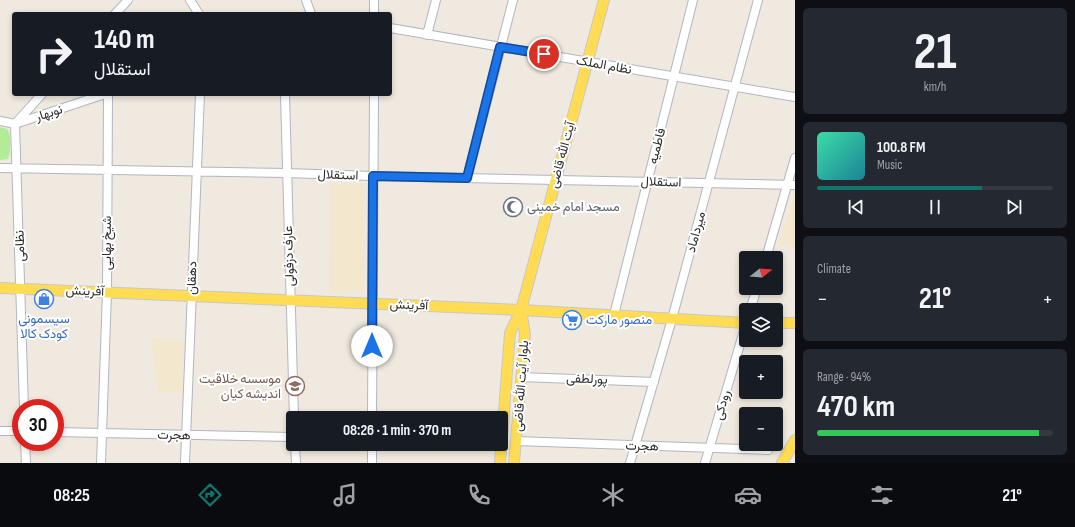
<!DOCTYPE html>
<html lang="en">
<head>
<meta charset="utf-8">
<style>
  :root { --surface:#171b24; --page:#242831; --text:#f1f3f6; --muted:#9ea1a6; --line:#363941; --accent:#0f766e }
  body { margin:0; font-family:"Sofia Sans Condensed",Vazirmatn,sans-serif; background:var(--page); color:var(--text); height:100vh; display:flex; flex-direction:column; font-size:15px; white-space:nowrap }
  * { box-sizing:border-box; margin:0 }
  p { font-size:13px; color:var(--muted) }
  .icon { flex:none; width:22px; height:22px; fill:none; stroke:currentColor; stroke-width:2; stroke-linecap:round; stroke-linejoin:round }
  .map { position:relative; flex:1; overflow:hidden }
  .details { display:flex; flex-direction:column; gap:8px; padding:8px; background:#0d0f14; width:280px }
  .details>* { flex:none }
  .top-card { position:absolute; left:12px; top:12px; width:380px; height:84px; border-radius:4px; box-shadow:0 2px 6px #0003; background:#171b24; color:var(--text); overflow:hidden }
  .needle { width:26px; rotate:73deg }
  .fabs { position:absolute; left:739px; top:251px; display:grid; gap:8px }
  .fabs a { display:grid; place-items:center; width:44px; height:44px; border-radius:4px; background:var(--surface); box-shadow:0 2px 6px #0003; font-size:20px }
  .speed { position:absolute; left:12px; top:399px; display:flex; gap:8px; font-size:20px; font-weight:700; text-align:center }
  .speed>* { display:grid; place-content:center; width:52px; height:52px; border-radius:50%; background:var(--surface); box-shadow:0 2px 6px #0003; line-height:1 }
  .speed .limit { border:6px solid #d22; background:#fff; color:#111 }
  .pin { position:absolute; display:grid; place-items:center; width:34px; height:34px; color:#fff; margin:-17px; border:2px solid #fff; border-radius:50%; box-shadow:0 1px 4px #0007 }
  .me { position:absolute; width:44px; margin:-22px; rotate:0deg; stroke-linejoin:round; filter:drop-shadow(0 0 3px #0008) }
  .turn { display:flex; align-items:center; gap:14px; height:84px; padding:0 16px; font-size:18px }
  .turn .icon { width:52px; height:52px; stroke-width:2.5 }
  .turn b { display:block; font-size:28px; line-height:34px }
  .big { font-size:30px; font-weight:700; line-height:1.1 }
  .details .tile { flex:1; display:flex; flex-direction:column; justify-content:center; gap:6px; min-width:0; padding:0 14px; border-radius:6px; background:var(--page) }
  .details .dial { align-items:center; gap:0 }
  .dial b { font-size:52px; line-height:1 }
  .song { display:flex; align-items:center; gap:12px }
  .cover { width:48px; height:48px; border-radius:6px; background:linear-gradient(135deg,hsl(160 70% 55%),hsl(190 70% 35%)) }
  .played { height:4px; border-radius:2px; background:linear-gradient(90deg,var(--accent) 70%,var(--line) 70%) }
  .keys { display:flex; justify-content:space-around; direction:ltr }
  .heat { display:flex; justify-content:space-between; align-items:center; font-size:22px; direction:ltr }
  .charge { height:6px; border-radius:3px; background:linear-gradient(90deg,#34c759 94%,var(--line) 0) }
  .trip { position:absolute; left:286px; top:411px; width:222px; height:40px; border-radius:4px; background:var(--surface); box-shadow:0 2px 6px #0003; font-weight:700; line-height:40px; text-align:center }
  .dock { display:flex; height:64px; justify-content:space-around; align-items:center; background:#090b0e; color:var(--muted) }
  .dock .icon { width:28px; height:28px }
  .dock .on { color:var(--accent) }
  .dock b { font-size:18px; color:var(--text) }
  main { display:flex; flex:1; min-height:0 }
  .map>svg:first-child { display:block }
  .education { fill:#f3e7cd }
  .green { fill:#b1ec96 }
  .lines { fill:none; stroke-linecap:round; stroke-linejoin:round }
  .minor-casing { stroke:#b2b5c2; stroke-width:10 }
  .major-casing { stroke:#c8c8c8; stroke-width:12 }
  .minor { stroke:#fff; stroke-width:8 }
  .major { stroke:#ffdc54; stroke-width:10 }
  .route-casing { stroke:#114b97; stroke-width:10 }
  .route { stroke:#1a73e8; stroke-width:7 }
  .labels { text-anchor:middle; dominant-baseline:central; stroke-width:4; stroke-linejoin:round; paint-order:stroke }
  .street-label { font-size:13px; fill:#2d2d2d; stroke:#fff }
  .worship-label { font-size:13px; fill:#5b616d; stroke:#fff; text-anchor:start }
  .shop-label { font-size:13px; fill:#366cbe; stroke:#fff }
  .education-label { font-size:13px; fill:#785e54; stroke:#fff; text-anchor:end }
</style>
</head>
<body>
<main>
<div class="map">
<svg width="795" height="463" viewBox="0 0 795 463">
  <rect width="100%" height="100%" fill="#f0e9df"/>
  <!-- education -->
  <path class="education" d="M330,184H366L364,292L329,291Z
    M795,194V249L779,244Z
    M151,338L184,340L183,392H158Z"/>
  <!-- green -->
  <path class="green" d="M0,127L7,129C12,135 11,151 8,159L0,160Z"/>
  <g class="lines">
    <defs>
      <path id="minor" d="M190,0L199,14
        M306,0L311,14
        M115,14L128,0
        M374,14V0
        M390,28L795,97
        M427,35L436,0
        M285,94L294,418
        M0,121L15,124L105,94
        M0,168L287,173L373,176L795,185
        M467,178L513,0
        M766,258L795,158
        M750,310L757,288
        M614,315L693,0
        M521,377L654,382
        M24,408L15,124L42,94
        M372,418L374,94
        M0,431H21
        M55,432L293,437
        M516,441L768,450
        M25,442L26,463
        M295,444L296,463
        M101,463L107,292L108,94
        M185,463L200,94
        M372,463V444
        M630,463L672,319L758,0
        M705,463L746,324"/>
      <path id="major" d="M0,288L521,310L746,323
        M776,323H795
        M500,463L510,333L521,310L604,0
        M514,463L525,334L521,310
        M782,463L795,440"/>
    </defs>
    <!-- minor casing -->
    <use href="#minor" class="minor-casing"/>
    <!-- major casing -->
    <use href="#major" class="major-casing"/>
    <!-- minor -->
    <use href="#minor" class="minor"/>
    <!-- major -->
    <use href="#major" class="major"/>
  </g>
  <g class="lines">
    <defs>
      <path id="route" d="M372,346L373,176L467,178L500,47L544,54"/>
    </defs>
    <!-- route casing -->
    <use href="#route" class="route-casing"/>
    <!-- route -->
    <use href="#route" class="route"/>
  </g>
  <!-- icons -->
  <defs>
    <symbol id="mosque-ring" viewBox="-11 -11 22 22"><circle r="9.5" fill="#fff" stroke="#6b7280" stroke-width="1.5"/><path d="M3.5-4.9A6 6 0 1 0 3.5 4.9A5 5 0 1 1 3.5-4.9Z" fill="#6b7280"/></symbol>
    <symbol id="shop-ring" viewBox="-11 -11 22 22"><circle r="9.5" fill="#fff" stroke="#3f7fe0" stroke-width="1.5"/><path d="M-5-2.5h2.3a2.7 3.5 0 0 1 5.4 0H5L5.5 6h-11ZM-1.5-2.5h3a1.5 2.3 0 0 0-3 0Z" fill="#3f7fe0"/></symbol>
    <symbol id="supermarket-ring" viewBox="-11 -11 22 22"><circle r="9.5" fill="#fff" stroke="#3f7fe0" stroke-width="1.5"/><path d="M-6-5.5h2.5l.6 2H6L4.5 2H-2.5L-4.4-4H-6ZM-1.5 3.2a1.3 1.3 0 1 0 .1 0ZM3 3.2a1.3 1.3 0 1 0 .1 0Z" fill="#3f7fe0"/></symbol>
    <symbol id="school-ring" viewBox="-11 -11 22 22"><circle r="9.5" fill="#fff" stroke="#8d6e63" stroke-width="1.5"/><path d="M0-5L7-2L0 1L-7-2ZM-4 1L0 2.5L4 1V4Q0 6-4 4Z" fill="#8d6e63"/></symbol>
  </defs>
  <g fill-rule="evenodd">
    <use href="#mosque-ring" x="502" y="196" width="22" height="22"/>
    <use href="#shop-ring" x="33" y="288" width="22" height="22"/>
    <use href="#supermarket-ring" x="561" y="309" width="22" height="22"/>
    <use href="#school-ring" x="284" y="375" width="22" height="22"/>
  </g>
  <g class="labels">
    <!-- street labels -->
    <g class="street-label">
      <text transform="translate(604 65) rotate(10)">نظام الملک</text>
      <text transform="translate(49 113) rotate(-18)">نوبهار</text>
      <text transform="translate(657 146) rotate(-76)">فاطمیه</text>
      <text transform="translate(562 155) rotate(-75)">آیت الله قاضی</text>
      <text transform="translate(338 175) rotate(2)">استقلال</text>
      <text transform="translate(661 182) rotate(2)">استقلال</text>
      <text transform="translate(696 232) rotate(-75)">میرداماد</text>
      <text transform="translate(107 243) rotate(-90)">شیخ بهایی</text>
      <text transform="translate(20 246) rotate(-92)">نظامی</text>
      <text transform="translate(289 256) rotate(-92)">عارف دزفولی</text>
      <text transform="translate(192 278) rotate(-88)">دهقان</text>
      <text transform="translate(85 291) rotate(2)">آفرینش</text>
      <text transform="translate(409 305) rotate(2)">آفرینش</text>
      <text transform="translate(587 379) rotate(2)">پورلطفی</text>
      <text transform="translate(521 386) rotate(-86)">بلوار آیت الله قاضی</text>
      <text transform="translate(722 405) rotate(-74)">رودکی</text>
      <text transform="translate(174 435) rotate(1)">هجرت</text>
      <text transform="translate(642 446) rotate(2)">هجرت</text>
    </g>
    <!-- worship labels -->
    <g class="worship-label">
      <text x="527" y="207">مسجد امام خمینی</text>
    </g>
    <!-- shop labels -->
    <g class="shop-label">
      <text x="44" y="319">سیسمونی<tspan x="44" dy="15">کودک کالا</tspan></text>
      <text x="586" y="320" text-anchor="start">منصور مارکت</text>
    </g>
    <!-- education labels -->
    <g class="education-label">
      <text x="281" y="379">موسسه خلاقیت<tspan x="281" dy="15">اندیشه کیان</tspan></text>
    </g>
  </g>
</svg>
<div class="fabs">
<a><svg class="needle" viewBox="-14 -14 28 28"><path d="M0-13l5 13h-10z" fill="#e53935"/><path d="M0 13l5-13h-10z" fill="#9ea1a6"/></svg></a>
<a><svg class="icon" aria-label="layers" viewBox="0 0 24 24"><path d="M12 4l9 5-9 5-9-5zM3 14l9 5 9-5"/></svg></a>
<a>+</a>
<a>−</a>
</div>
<div class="speed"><div class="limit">30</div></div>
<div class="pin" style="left:544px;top:54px;background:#d93025"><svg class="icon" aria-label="arrive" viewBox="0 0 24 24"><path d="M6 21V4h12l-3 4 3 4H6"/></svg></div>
<svg class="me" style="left:372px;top:346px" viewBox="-20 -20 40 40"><circle r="19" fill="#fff"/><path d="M0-13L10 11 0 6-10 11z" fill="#1a73e8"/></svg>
<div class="trip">08:26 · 1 min · 370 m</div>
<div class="top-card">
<div class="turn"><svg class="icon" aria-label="right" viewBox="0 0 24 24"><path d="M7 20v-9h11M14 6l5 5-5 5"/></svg><div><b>140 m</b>استقلال</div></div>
</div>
</div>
<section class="details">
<div class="tile dial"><b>21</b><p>km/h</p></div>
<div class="tile">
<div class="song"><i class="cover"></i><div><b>100.8 FM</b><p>Music</p></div></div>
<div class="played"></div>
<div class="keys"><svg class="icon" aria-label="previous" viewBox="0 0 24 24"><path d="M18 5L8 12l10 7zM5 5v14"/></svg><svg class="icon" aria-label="pause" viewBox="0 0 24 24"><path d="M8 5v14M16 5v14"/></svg><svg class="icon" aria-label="next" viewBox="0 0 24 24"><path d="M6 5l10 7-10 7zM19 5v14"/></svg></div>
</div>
<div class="tile"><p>Climate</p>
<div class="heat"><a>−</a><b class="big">21°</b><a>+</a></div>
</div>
<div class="tile"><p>Range · 94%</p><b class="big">470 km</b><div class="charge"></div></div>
</section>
</main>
<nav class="dock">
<b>08:25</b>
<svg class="icon on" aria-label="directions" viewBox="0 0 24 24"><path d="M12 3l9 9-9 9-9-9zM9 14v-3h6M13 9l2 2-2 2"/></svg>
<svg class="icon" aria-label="music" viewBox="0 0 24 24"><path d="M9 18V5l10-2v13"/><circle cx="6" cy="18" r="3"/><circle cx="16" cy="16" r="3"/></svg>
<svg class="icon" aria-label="phone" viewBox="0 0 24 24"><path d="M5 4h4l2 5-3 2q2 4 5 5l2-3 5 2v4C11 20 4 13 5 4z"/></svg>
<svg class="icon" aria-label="climate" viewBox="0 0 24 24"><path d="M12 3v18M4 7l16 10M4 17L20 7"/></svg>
<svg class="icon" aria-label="car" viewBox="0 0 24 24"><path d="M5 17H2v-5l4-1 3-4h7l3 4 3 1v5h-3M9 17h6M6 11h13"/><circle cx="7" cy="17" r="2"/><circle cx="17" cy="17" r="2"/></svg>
<svg class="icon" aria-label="filters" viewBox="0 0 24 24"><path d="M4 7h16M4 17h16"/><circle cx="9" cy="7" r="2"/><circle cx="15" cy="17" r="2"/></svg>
<b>21°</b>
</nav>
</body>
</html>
